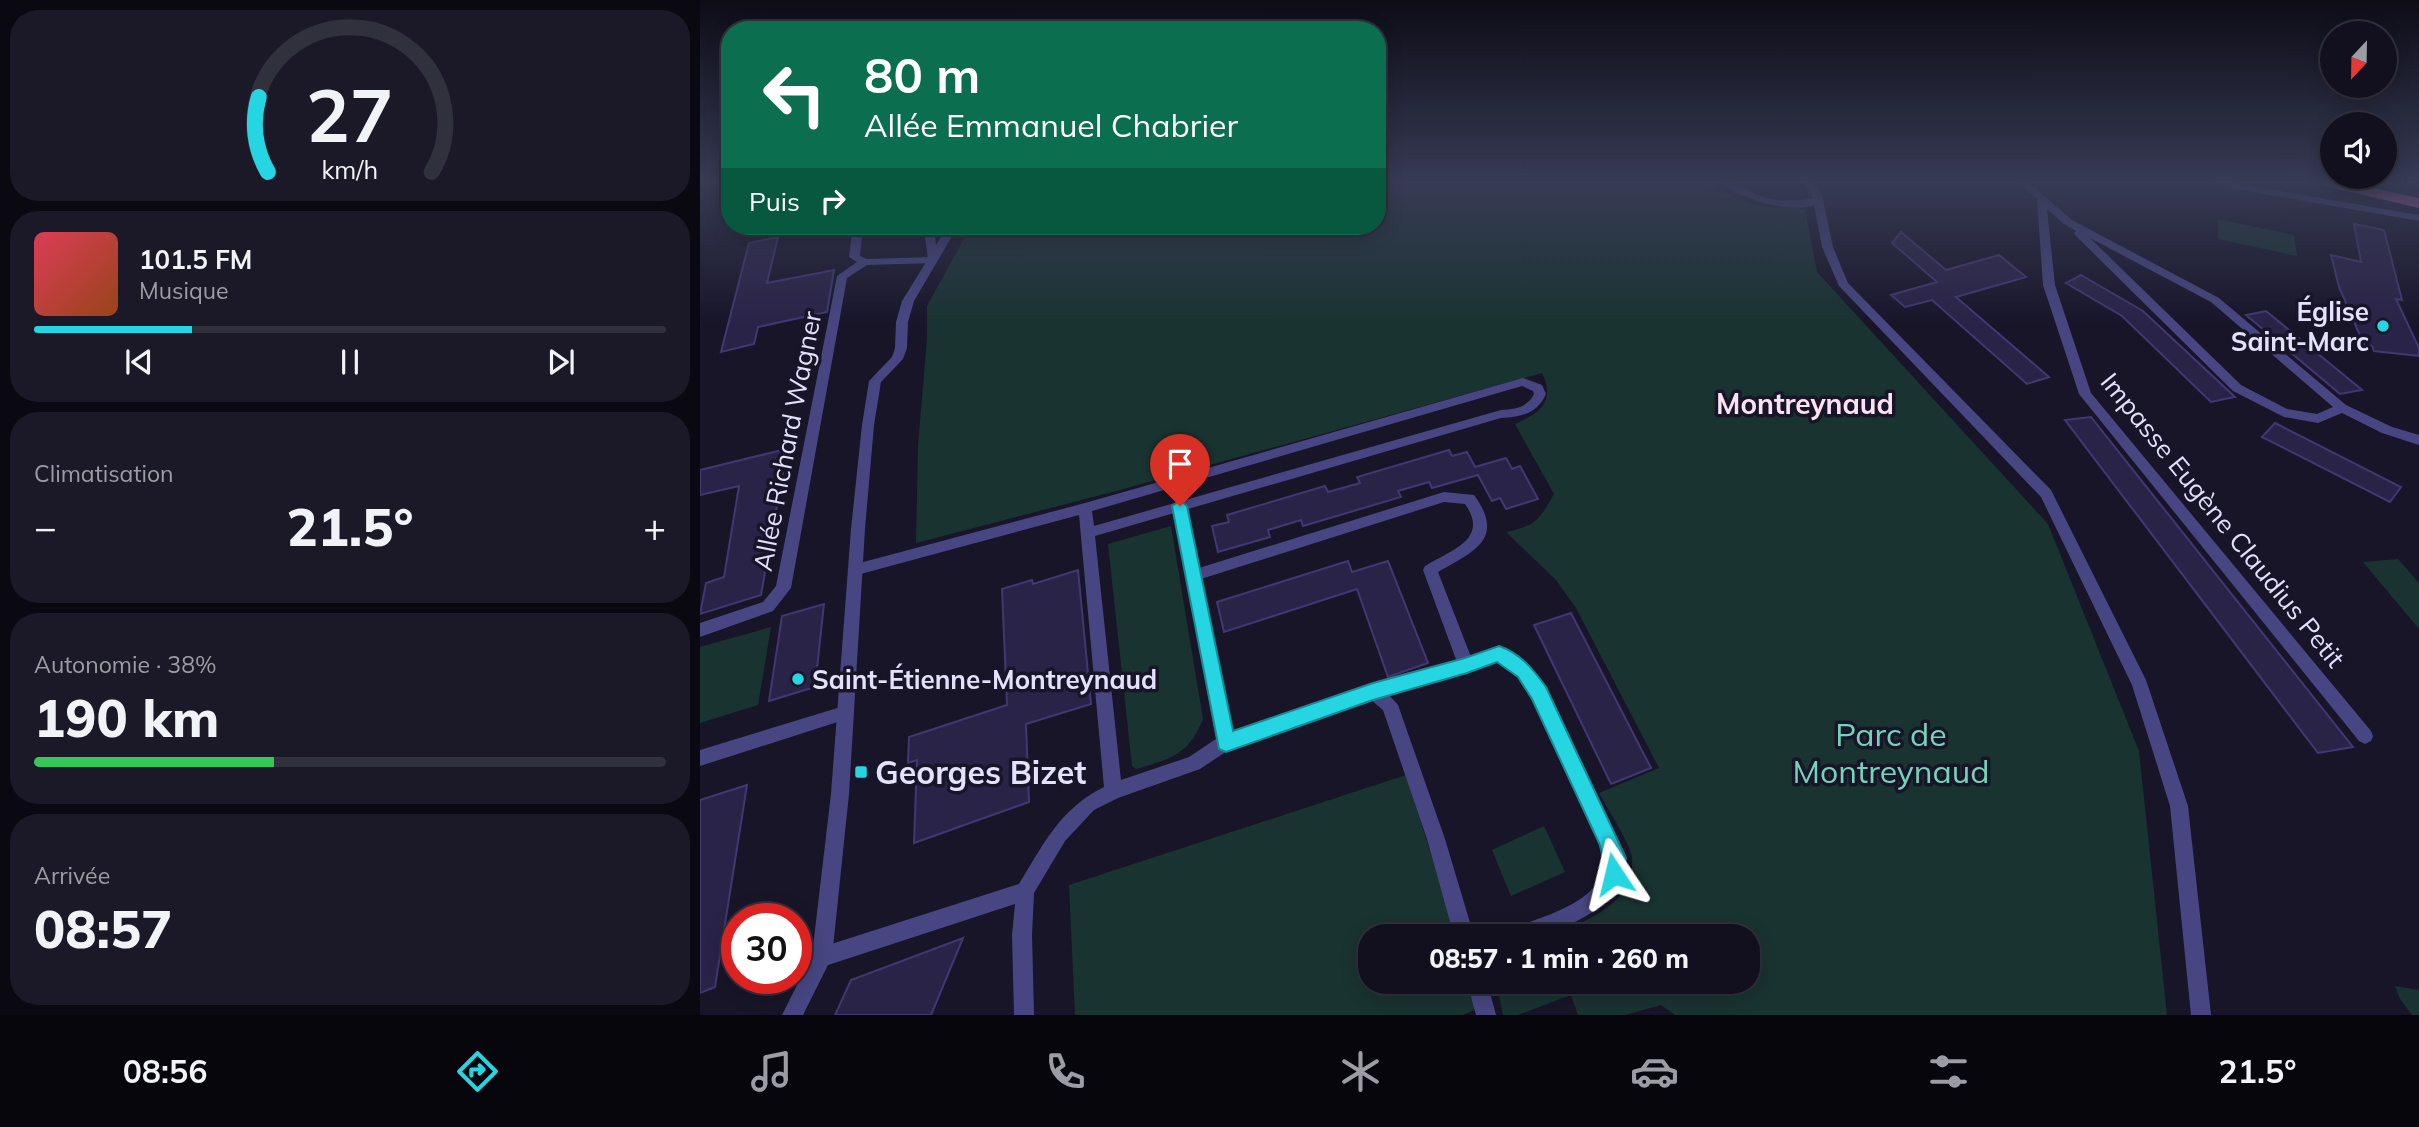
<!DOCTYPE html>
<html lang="fr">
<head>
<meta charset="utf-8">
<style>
  :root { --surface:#12101f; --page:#1b1928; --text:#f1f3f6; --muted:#9c9da4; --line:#31303d; --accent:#26d5e2 }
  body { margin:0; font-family:Mulish,sans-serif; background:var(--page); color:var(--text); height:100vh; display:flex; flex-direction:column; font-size:26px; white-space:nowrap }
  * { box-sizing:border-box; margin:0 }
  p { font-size:23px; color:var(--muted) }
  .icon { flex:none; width:38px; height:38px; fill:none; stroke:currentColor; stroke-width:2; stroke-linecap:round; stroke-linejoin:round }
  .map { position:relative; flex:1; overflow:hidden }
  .side { display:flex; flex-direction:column; gap:10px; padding:10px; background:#0a0911; width:700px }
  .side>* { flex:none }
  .banner { position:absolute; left:21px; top:21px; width:665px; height:214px; border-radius:28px; box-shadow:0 4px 18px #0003,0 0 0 2px var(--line); background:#0b6e4f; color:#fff; overflow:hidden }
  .needle { width:46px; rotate:202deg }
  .buttons { position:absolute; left:1620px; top:21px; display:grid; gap:14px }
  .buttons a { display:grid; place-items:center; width:77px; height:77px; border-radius:50%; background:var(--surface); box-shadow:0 4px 18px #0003,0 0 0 2px var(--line); font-size:35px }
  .speed { position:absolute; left:21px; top:903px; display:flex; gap:14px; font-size:35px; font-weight:700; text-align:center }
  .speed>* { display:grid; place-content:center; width:91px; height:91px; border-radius:50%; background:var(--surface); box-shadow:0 4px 18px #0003,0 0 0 2px var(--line); line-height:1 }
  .speed .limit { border:10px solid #d22; background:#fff; color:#111 }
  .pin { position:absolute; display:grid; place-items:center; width:60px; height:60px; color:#fff; margin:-72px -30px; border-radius:50% 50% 50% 0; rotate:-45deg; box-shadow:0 0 7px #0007 }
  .pin .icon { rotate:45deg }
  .me { position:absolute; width:77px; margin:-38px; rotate:350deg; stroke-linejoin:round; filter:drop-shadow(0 0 5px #0008) }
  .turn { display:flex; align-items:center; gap:24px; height:147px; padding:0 28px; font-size:32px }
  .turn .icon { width:91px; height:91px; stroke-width:2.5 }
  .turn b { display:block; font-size:49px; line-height:60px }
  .then { display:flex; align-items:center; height:66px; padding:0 28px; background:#0003; gap:14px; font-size:26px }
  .big { font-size:52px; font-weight:800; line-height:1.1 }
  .side .widget { flex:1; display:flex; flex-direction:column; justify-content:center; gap:10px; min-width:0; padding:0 24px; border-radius:28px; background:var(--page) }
  .side .dial { align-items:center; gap:0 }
  .dial svg { height:182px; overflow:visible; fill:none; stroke:var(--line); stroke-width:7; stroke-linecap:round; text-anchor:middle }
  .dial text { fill:var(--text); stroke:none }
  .song { display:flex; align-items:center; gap:21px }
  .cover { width:84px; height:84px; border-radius:10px; background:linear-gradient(135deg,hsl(350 70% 55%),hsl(20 70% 35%)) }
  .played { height:7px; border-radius:4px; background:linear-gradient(90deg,var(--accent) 25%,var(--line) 25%) }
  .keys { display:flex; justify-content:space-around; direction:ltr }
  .heat { display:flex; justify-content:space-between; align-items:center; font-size:38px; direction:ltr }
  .charge { height:10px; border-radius:5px; background:linear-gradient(90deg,#34c759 38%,var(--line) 0) }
  .trip { position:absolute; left:658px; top:924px; width:402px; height:70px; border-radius:28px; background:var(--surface); box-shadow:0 4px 18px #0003,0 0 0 2px var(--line); font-weight:800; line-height:70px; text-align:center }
  .menu { display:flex; height:112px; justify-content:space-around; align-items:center; background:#07060c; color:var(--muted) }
  .menu .icon { width:49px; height:49px }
  .menu .selected { color:var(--accent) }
  .menu b { font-size:32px; color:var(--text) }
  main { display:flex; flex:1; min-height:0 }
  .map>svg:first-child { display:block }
  .green { fill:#193331 }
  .building { fill:#2a2348; stroke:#423871; stroke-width:2 }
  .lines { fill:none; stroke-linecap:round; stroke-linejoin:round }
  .minor { fill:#474682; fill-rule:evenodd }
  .tertiary { fill:#474682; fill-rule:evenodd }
  .motorway { fill:#eb6cad; fill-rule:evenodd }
  .route { fill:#26d5e2; stroke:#198a93; stroke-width:2 }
  .poi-dot { fill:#26d5e2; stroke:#181529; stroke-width:2.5 }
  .labels { text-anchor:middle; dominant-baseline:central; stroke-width:7; stroke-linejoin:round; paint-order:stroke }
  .poi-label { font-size:26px; font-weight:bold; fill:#e3e1fb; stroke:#181529; text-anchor:end }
  .street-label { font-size:26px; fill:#e3e1fb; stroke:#181529 }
  .neighbourhood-label { font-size:28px; font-weight:bold; fill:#fbe3f3; stroke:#181529 }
  .near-park-label { font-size:32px; fill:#75d3b9; stroke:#181529 }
  .near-poi-label { font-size:32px; font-weight:bold; fill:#e3e1fb; stroke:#181529; text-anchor:start }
</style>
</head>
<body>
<main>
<section class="side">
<div class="widget dial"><svg viewBox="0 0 100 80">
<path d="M14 69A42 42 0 1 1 86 69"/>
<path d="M14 69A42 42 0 0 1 10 36" stroke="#26d5e2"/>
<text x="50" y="56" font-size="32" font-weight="700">27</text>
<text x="50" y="72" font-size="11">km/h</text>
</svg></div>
<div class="widget">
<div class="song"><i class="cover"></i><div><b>101.5 FM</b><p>Musique</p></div></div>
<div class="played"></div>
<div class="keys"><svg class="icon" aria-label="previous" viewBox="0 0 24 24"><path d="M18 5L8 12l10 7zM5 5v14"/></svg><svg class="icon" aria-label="pause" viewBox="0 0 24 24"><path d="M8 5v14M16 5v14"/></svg><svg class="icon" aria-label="next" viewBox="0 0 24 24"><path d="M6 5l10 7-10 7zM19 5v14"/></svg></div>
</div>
<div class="widget"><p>Climatisation</p>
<div class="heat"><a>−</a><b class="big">21.5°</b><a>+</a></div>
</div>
<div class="widget"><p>Autonomie · 38%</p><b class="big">190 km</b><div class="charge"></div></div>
<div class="widget"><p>Arrivée</p><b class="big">08:57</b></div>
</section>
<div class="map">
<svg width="1719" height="1015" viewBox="0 0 1719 1015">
  <rect width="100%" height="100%" fill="#181529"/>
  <!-- green -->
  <path class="green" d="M690,182H999L1059,206L1105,209L1117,272L1348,524L1439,751L1467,1015H975L961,1005L925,1015H878L871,995L818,1015H803L796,982H1048V936H851C885,921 936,904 932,857C931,845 906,806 899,793L959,768L876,608L856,580L806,532C837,525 839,520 854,494L815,424C840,413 856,402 842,373L420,490L216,543L218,445L227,339V306L271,226H677V190Z
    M1518,219L1594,235L1597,256L1518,239Z
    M471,526L503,719C489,755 470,759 436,769L432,766L408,544Z
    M1698,559L1719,583V629L1663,562Z
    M71,627L58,705L0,723V647Z
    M706,775L757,936H670V982H771L779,1008L763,1015H375L369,885Z
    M844,826L865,872L811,896L792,850Z
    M1695,986L1719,990V1015H1712L1700,999Z"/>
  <!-- building -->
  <path class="building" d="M1654,224L1684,230L1702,300L1696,299L1719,348V356L1674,351L1672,346L1664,345L1639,287L1631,255L1661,262Z
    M1201,232L1246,270L1299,255L1326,277L1256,297L1349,377L1327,384L1232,300L1205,307L1191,295L1237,282L1192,243Z
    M78,237L67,283L134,270L127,312L58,327L54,344L21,352L49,243Z
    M1381,275L1443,311L1535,397L1511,402L1422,316L1366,283Z
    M1566,311L1662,390L1640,394L1546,315Z
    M1391,417L1653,747L1618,753L1365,420Z
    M1575,423L1701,487L1690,502L1562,437Z
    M82,450L78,473L83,472L61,595L0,614L6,583L24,577L39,486L0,495V470Z
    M749,450L752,456L767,452L775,467L806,458L812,469L820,466L838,499L806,509L800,498L792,501L778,475L732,488L729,482L698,491L701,497L603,526L601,520L568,530L570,537L518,552L512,526L529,522L527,515L625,486L628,492L660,483L657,477Z
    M648,561L652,572L688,561L728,663L688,677L657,589L524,632L517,602Z
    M378,570L391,704L326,724L329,802L214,843L217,760L208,763L209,737L307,705L302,589L332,580L333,584Z
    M124,604L115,687L69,701L82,616Z
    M871,613L951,768L911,784L834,625Z
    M47,785L15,987L0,993V800Z
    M263,938L231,1015H135L151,980Z"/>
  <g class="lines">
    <!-- minor -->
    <path class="minor" d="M677,182H686L677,187Z
      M1021,182C1037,181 1048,192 1063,197C1080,203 1101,200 1119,198L1124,201C1099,217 1042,201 1021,182Z
      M1318,182H1328L1372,220L1519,298L1646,405L1692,427L1719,435V445L1682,433L1642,413L1618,423L1584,417L1533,391L1375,235L1374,233L1376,231L1364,224L1347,209L1355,285L1391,393L1671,731L1673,736L1671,741L1665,744L1659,741L1379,394L1343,285L1337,199ZM1390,238L1511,302L1633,407L1617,414L1587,409L1541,385Z
      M1508,182H1528L1719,215V221L1513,185Z
      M153,226H163L160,256L167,259L233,257L238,260L233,263L167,265L147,278L91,588L73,611L0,637V623L63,602L76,586L137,276L157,262L149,257Z
      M823,378L842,385L846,394C837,414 821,417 801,418L488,509L499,568L744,492L774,495C806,539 774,551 738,572L771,657L799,646C820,654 833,671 845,688L924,856C926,893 897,913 866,926C858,930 849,935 841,936C831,938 819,936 808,936L811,929C846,915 902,903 906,859L833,698L818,676L797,661L767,673L689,695L698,705L745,839L774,936H754L727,839L683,710L671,700L530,749L500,769L418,798L394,810L365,841L334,893L332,935L334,1015H314L312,935L315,904L122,967L115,964L112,957L115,950L122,947L319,884C344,843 360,809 404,787L379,515L157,575L152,573L150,569L152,565L385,503ZM822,386L833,391L834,394C827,408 815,409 801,410L394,526L392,511ZM744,502L765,504C790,539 751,550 725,566L723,570L757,662L673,685L532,733L501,579ZM474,513L516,739L489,757L421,780L395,536Z
      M144,706L150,708L152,713L150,718L0,766V750Z
      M767,982H787L796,1015H776Z"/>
    <!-- tertiary -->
    <path class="tertiary" d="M1103,182H1113L1122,195L1133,247L1148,283L1351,490L1446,680L1488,806L1511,1015H1491L1470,806L1432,685L1341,497L1139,286L1122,247L1112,195Z
      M229,226H239L235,237L236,245L248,226H258L214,301L208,322L207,348L203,359L181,382L174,425L165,529L149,794L132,957L103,1015H82L112,955L131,794L151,529L162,425L169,381L192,357L195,348L196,322L202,301L228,259L225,237Z"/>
    <!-- motorway -->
    <path class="motorway" d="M1619,182H1644L1719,198V208L1621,185Z"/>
  </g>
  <!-- sky -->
  <linearGradient id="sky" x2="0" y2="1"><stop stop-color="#0d0c17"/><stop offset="0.56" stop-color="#373b54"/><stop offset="1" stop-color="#373b54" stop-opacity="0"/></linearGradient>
  <rect width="1719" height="324" fill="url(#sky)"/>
  <!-- route -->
  <path class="route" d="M480,500L487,506L533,731L673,683L765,658L799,646C820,653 833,669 846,687L926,858L922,882L914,885L907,882C902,869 904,856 899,843L832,699L818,677L797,662L767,673L673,700L526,752L519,749L472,506Z"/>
  <!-- markers -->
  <g class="poi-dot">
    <circle cx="1683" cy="326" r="7"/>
    <circle cx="98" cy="679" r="7"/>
    <rect x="154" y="765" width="14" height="14" rx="3.5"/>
  </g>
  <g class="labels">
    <!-- poi labels -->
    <g class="poi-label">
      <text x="1669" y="311">Église<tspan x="1669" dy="30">Saint-Marc</tspan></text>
      <text x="112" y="679" text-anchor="start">Saint-Étienne-Montreynaud</text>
    </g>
    <!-- street labels -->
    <g class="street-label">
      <text transform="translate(87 441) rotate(-79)">Allée Richard Wagner</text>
      <text transform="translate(1523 520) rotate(51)">Impasse Eugène Claudius Petit</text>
    </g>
    <!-- neighbourhood labels -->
    <g class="neighbourhood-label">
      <text x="1105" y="403">Montreynaud</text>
    </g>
    <!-- near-park labels -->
    <g class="near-park-label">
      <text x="1191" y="734">Parc de<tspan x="1191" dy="37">Montreynaud</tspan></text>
    </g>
    <!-- near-poi labels -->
    <g class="near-poi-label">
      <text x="175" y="772">Georges Bizet</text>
    </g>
  </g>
</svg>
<div class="buttons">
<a><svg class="needle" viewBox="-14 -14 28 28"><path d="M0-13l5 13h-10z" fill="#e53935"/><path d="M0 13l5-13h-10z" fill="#9c9da4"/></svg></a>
<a><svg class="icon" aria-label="sound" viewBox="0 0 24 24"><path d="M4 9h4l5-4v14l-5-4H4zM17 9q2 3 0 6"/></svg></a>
</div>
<div class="speed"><div class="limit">30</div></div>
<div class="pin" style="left:480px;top:506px;background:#d93025"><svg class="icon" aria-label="arrive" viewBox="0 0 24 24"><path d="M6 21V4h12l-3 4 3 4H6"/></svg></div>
<svg class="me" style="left:914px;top:874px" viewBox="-20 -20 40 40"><path d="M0-17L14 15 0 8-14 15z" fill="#26d5e2" stroke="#fff" stroke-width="4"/></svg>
<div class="trip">08:57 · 1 min · 260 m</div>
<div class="banner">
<div class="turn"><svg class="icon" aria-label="left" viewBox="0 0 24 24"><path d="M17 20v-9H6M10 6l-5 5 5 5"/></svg><div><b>80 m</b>Allée Emmanuel Chabrier</div></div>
<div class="then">Puis<svg class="icon" aria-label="right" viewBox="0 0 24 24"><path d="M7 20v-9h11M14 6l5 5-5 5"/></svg></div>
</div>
</div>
</main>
<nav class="menu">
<b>08:56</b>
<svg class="icon selected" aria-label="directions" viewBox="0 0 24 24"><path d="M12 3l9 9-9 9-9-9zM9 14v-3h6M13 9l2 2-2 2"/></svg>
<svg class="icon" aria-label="music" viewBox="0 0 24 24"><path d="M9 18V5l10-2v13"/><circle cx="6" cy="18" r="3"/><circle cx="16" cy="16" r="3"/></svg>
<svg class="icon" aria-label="phone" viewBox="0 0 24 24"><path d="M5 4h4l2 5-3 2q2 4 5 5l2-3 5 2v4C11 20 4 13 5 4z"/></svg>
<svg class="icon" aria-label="climate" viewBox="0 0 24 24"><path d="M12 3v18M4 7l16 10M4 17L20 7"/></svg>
<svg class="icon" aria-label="car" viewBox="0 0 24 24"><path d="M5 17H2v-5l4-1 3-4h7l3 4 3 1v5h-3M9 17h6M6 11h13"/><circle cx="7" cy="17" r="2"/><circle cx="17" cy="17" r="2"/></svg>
<svg class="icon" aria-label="filters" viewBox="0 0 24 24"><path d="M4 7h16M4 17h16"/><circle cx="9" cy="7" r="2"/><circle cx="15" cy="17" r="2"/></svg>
<b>21.5°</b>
</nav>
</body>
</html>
